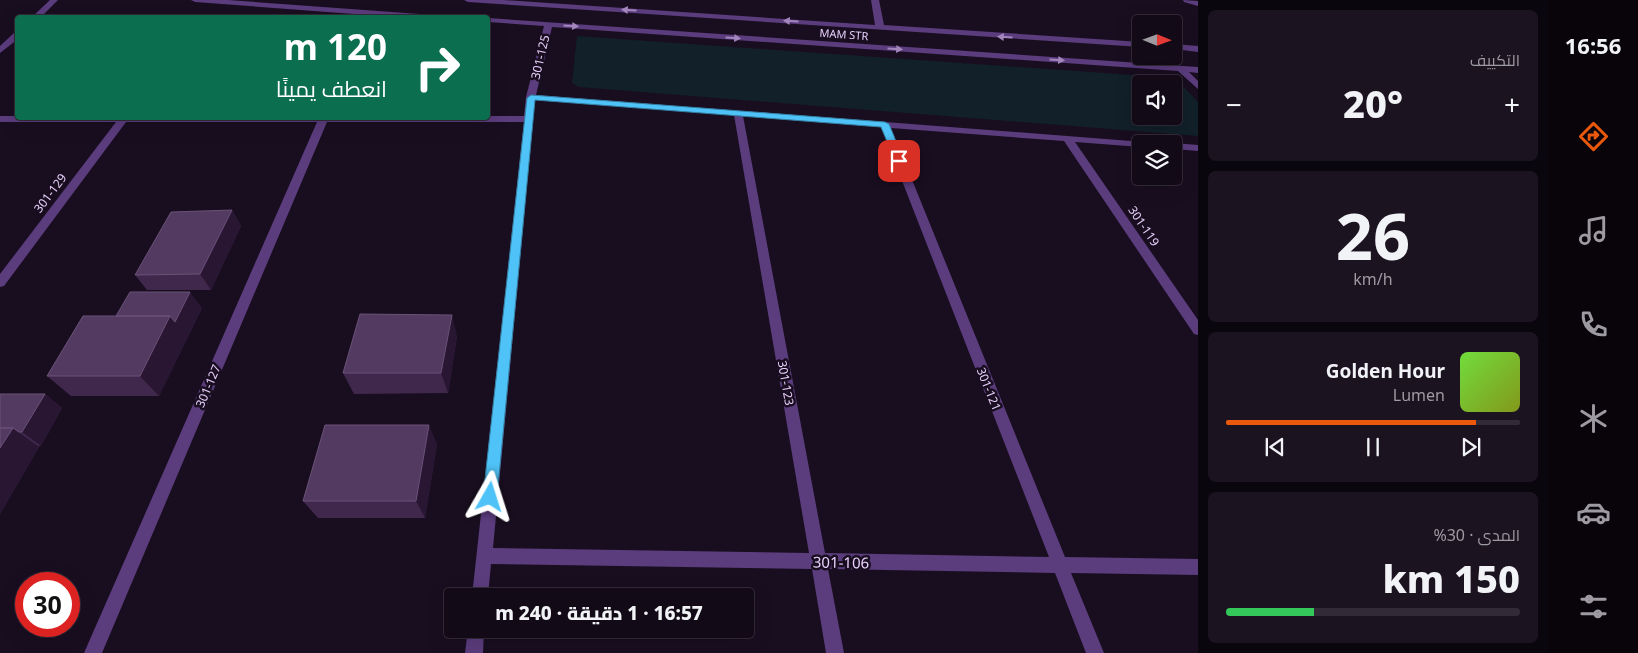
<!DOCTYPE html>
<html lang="ar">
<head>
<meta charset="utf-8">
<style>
  :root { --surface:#130a18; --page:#1c1321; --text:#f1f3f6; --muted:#9d9aa2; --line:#322b37; --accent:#ea580c }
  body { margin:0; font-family:"Noto Sans",Cairo,sans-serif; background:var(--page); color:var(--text); direction:rtl; height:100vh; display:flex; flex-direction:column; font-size:19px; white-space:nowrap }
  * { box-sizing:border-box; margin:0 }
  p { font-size:16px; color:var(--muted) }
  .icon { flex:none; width:28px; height:28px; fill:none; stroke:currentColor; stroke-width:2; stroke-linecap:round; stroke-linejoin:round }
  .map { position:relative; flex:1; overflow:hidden; direction:ltr }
  .drawer { display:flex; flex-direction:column; gap:10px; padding:10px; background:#0a060d; width:350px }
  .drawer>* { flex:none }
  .top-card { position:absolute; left:15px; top:15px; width:475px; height:105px; border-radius:5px; box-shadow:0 5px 20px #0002,0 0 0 1px var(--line); direction:rtl; background:#0b6e4f; color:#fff; overflow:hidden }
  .needle { width:32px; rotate:91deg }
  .buttons { position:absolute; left:1132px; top:15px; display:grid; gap:10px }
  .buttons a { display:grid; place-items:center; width:50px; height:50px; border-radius:5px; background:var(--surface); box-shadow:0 5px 20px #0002,0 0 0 1px var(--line); font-size:25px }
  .speed { position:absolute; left:15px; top:572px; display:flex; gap:10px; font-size:25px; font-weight:700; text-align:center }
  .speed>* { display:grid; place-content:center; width:65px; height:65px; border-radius:50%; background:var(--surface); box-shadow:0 5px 20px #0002,0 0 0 1px var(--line); line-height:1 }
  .speed .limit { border:8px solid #d22; background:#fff; color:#111 }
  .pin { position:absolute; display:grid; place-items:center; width:42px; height:42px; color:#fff; margin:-21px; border-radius:10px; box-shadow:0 2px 8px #0006 }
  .me { position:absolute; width:55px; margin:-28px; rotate:6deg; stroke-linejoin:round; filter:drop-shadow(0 0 4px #0008) }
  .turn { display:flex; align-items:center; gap:18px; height:105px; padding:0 20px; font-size:22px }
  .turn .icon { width:65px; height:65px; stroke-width:2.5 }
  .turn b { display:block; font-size:35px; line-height:42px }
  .big { font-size:38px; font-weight:800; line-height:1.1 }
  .drawer .card { flex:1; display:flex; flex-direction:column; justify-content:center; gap:8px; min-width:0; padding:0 18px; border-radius:8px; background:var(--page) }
  .drawer .dial { align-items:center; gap:0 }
  .dial b { font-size:65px; line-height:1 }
  .song { display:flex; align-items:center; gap:15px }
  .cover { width:60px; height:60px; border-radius:8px; background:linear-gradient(135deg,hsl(100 70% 55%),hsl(70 70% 35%)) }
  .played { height:5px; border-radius:2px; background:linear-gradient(90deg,var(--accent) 85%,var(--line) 85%) }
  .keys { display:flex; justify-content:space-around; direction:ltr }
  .heat { display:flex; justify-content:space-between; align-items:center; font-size:28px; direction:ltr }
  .charge { height:8px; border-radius:4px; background:linear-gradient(90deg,#34c759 30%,var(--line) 0) }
  .trip { position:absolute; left:444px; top:588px; width:310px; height:50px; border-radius:5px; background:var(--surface); box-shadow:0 5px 20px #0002,0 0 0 1px var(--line); font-weight:800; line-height:50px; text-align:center; direction:rtl }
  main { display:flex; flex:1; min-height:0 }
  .dock { display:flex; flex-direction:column; width:90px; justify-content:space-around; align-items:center; background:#08040a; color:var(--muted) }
  .dock .icon { width:35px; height:35px }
  .dock .on { color:var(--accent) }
  .dock b { font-size:22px; color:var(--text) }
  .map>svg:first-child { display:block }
  .green { fill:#12202a; fill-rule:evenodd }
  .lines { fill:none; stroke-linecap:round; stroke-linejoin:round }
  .minor { fill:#5b3c7d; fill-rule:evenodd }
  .wall { fill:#40284d }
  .shaded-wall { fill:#291633 }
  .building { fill:#523a60; stroke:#6a5178 }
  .oneway { fill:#a286bc }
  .route { fill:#4fc3f7; stroke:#337fa1 }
  .labels { text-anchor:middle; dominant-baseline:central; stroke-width:5; stroke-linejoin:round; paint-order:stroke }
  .far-street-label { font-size:11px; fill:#e9d0fc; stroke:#190e20 }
  .street-label { font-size:12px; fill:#e9d0fc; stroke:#190e20 }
  .near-street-label { font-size:15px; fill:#e9d0fc; stroke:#190e20 }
</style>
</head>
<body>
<main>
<nav class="dock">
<b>16:56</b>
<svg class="icon on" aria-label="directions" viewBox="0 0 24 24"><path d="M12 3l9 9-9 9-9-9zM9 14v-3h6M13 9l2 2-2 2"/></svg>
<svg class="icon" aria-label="music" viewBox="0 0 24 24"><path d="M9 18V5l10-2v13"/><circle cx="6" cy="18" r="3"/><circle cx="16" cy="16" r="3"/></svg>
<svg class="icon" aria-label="phone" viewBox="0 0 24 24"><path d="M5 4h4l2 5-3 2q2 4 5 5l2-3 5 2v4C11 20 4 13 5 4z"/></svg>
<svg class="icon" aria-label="climate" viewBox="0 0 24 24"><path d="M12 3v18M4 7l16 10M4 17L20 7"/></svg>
<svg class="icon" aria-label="car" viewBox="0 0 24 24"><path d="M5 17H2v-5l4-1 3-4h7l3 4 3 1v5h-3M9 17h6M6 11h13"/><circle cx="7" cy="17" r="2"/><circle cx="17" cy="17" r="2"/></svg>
<svg class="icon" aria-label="filters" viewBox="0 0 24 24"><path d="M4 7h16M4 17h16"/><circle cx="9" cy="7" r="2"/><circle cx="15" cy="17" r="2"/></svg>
</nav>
<section class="drawer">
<div class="card"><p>التكييف</p>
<div class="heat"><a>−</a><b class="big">20°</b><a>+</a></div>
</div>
<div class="card dial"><b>26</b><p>km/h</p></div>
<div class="card">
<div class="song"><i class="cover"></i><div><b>Golden Hour</b><p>Lumen</p></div></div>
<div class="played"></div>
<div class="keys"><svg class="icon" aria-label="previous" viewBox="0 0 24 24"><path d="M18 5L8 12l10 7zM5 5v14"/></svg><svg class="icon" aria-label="pause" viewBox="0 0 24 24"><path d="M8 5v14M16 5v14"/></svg><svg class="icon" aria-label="next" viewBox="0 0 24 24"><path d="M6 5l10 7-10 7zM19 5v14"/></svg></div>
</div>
<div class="card"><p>المدى · 30%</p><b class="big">150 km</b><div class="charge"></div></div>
</section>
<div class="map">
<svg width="1198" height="653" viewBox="0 0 1198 653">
  <rect width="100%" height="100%" fill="#190e20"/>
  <!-- green -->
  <path class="green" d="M577,36L1175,78L1198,102V136L579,87L572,83ZM1141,84H1174V116H1141Z"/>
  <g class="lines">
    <!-- minor -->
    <path class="minor" d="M50,0H58L40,18H31Z
      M191,0H228L447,16L451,18H407L195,2Z
      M464,0H503L875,25L871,0H879L884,25L1141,42V47L468,2Z
      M1183,0L1198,1V6L1184,2Z
      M488,18L1198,67V73L1189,72L1198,81V89L1178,71L552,27L536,95L1144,142L1146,144H1141V147L1075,142L1198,320V335L1194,334L1064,141L891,128L1065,557L1198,559V575L1071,573L1104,653H1086L1055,573L828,569L844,653H826L812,569L491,564L488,596H472L524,122H327L102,653H84L317,122H126L4,286L0,287V274L116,122H0V116H524L526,97L544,26L488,22ZM535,100L734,115L809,553L493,548ZM743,116L881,127L1049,557L825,553Z
      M15,32H18V39L0,53V46Z
      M1174,44L1198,46V52L1174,49Z
      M1174,143L1198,145V151L1174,149V144H1171Z
      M468,629H484L483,653H465Z"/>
  </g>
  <!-- wall -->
  <path class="wall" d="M232,210L241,226L211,290H147L135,275Z
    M202,308L159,396H71L47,376L116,316Z
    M457,336L448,393L354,394L343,373Z
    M0,394H45L62,408L41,446H38L39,447L0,514Z
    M437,444L425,518H318L303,501Z"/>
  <!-- shaded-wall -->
  <path class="shaded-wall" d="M232,210L241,226L211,290L200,274Z
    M190,292L202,308L159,396L140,376L170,316Z
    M452,315L457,336L448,393L441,373Z
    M45,394L62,408L41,446L22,432Z
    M429,425L437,444L425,518L416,501Z
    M13,428L39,447L0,514V448Z"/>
  <!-- building -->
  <path class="building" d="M232,210L200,274L135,275L171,212Z
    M130,292H190L175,322L170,316H116Z
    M360,314L452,315L441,373H343Z
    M83,316H170L140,376H47Z
    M0,394H45L22,432H19L13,428H0Z
    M325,425H429L416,501H303Z
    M0,428H13L0,448Z"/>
  <!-- one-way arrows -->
  <defs><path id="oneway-solid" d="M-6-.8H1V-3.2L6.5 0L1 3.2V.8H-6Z" transform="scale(1.25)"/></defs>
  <g class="oneway">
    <use href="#oneway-solid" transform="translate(629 10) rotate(-176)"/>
    <use href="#oneway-solid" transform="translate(791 21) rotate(-176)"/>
    <use href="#oneway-solid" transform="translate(571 26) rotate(4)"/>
    <use href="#oneway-solid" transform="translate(1005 37) rotate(-176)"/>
    <use href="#oneway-solid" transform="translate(733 38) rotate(4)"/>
    <use href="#oneway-solid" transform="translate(895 49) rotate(4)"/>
    <use href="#oneway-solid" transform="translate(1057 60) rotate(4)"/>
  </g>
  <!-- route -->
  <path class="route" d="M531,95L885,122L889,124L904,161L896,163L881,127L535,100L497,497L495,501L490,503L485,501L483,497L527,98Z"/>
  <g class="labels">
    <!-- far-street labels -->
    <g class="far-street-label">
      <text transform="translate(844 34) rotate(4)">MAM STR</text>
    </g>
    <!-- street labels -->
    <g class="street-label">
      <text transform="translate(540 57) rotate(-77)">301-125</text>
      <text transform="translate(50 193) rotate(-53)">301-129</text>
      <text transform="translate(1144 226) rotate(56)">301-119</text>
      <text transform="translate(786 383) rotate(80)">301-123</text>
      <text transform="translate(208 386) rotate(-67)">301-127</text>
      <text transform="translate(989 389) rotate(68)">301-121</text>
    </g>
    <!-- near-street labels -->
    <g class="near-street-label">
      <text transform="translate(841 562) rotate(1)">301-106</text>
    </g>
  </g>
</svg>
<div class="buttons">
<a><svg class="needle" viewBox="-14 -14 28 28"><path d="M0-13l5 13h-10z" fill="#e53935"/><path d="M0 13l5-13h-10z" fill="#9d9aa2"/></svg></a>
<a><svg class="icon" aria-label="sound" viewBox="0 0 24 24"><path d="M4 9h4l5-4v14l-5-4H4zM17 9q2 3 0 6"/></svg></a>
<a><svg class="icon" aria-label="layers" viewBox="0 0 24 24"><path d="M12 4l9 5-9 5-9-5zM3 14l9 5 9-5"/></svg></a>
</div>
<div class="speed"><div class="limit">30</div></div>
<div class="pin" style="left:899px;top:161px;background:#d93025"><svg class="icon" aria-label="arrive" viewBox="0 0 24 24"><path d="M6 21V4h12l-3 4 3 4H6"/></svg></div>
<svg class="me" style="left:490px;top:497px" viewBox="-20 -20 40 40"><path d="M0-17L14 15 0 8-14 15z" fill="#4fc3f7" stroke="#fff" stroke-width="4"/></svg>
<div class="trip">16:57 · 1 دقيقة · 240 m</div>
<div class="top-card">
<div class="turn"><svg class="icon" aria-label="right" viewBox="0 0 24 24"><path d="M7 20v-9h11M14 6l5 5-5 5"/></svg><div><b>120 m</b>انعطف يمينًا</div></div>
</div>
</div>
</main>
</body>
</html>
